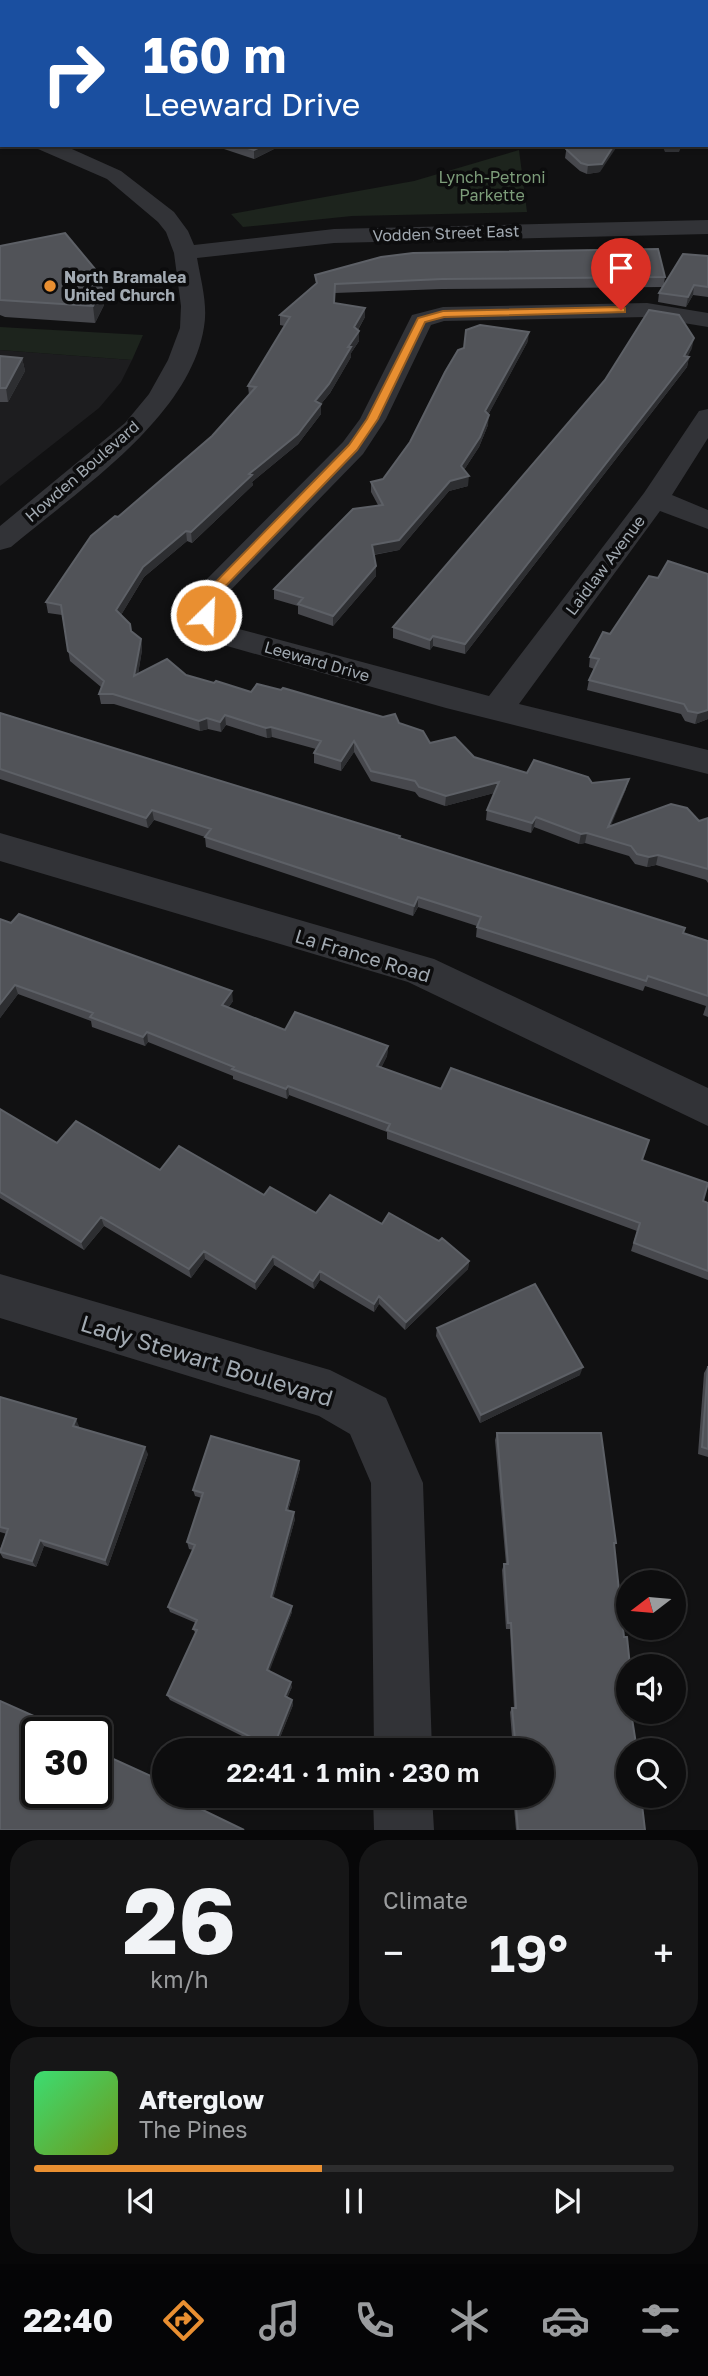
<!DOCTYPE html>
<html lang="en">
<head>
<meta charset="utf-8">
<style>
  :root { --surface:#0d0d0e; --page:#161617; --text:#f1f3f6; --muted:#9a9c9e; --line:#2d2d2e; --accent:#e98f31 }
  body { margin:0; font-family:"Golos Text",sans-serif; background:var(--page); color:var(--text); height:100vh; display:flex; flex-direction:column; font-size:26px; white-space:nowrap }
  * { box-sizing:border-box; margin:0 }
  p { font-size:23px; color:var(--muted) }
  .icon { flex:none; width:38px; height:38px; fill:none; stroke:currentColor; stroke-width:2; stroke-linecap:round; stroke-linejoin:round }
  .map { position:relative; height:1830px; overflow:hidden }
  .side { display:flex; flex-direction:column; gap:10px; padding:10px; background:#070708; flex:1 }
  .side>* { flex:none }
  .guide { position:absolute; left:0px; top:0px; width:709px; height:147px; box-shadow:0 2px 5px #0004,0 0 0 2px var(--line); background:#1a4fa0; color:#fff; overflow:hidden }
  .needle { width:46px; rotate:254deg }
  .fabs { position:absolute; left:616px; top:1570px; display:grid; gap:14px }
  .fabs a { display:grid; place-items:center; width:70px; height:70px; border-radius:50%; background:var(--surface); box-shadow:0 2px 5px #0004,0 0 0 2px var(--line); font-size:35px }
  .speed { position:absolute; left:21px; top:1717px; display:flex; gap:14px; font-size:35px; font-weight:700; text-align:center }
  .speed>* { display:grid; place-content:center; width:91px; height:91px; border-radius:50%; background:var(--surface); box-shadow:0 2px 5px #0004,0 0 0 2px var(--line); line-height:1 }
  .speed .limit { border:4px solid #111; border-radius:10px; background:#fff; color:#111 }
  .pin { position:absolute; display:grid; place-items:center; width:60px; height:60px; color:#fff; margin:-72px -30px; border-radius:50% 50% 50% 0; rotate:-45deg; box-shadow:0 0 7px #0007 }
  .pin .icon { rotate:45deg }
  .me { position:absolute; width:77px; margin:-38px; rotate:24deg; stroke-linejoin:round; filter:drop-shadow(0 0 5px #0008) }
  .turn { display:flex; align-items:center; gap:24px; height:147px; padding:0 28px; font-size:32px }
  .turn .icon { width:91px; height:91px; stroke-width:2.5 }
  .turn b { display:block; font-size:49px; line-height:60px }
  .big { font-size:52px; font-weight:600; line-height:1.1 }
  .side .card { flex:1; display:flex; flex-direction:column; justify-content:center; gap:10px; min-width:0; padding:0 24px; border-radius:28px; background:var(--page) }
  .side .dial { align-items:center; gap:0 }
  .dial b { font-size:91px; line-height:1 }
  .song { display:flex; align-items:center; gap:21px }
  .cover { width:84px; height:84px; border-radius:10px; background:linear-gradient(135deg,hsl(140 70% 55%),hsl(80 70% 35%)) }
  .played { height:7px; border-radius:4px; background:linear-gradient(90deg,var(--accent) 45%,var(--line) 45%) }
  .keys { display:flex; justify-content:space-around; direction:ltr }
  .heat { display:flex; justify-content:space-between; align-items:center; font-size:38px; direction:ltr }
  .side .tiles { flex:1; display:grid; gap:10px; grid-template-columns:1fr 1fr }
  .card:last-child { grid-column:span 2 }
  .trip { position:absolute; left:152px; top:1738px; width:402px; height:70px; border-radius:35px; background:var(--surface); box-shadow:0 2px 5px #0004,0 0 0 2px var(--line); font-weight:600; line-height:70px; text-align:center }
  .tabs { display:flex; height:112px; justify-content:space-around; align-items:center; background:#050506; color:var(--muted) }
  .tabs .icon { width:49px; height:49px }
  .tabs .current { color:var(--accent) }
  .tabs b { font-size:32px; color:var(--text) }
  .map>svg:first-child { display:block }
  .built { fill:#1d1d1f }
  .green { fill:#1d241d }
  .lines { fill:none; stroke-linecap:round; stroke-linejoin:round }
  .minor { fill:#323337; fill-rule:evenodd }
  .wall { fill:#47484d }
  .shaded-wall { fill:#2d2e31 }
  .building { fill:#515358; stroke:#5d6066; stroke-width:2 }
  .route { fill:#e98f31; stroke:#975d20; stroke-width:2 }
  .poi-dot { fill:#e98f31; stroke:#0c0c0d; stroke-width:2.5 }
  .labels { text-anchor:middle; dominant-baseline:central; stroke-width:7; stroke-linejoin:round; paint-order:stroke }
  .far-park-label { font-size:16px; fill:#7d9d7a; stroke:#0c0c0d }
  .far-street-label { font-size:16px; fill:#a2aab2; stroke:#0c0c0d }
  .far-poi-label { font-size:16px; font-weight:bold; fill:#a2aab2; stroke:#0c0c0d; text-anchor:start }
  .street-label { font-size:19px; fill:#a2aab2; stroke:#0c0c0d }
  .near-street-label { font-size:23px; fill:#a2aab2; stroke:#0c0c0d }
</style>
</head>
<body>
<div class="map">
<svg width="708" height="1830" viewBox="0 0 708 1830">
  <rect width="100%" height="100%" fill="#111112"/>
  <!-- built -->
  <path class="built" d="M0,350L132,360L121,382L99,408L0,486Z"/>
  <!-- green -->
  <path class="green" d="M519,150L527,212L352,216L243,227L231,214L414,181Z
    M0,327L143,335L132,360L0,350Z"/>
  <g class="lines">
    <!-- minor -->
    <path class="minor" d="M564,0H582L563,2Z
      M708,90V103H707V90Z
      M0,124H2V137H0Z
      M35,145H63L121,171L174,212L188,231L194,245L334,229L708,220V234L334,243L197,258C201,281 208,305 204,327C190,418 76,492 11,547L0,550V526L125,423L149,394L168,360L180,328L181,306L174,253L166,232L158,222L107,179L38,149Z
      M662,145H682L679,152H665Z
      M647,303L708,313V327L647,317L444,321L431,325L386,419L363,454L224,597L222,613L235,628L489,696L644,493L699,411L708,409V438L672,495L708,510V529L660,511L519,704L708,750V774L446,708L213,642L190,615L194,595L198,588L343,442L360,419L412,315L443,307Z
      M0,833L434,959L708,1088V1126L408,982L0,861Z
      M0,1274L330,1370L386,1398L423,1483L432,1750H374L371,1483L350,1434L319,1416L0,1318Z
      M373,1796H432L434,1830H374Z"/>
  </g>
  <!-- wall -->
  <path class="wall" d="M212,145H282L254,159Z
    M567,145L600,172L587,174L580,171L565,158Z
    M0,246L102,289L104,305L95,323L5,317L0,315Z
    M708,256V297L693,295L686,307L658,302L659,293L663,287L442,289L335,293V303L365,308V317L358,330L359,341L351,353V357L330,393L321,404V414L298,444L252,482L253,485L192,543L187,541L144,577L121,615L130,624L131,632L141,639L142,650L138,674L186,675L214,683L251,692L399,723L430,743L474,757L527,773L626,789L610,826L699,821L708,818V883L706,880L656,865L647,867L635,864L629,856L585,843L579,844L534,827L531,833L486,820L487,810L494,793L445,806L419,797L415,792L371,781L354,752L341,771L314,763V753L316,749L272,737L267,738L226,725L221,732L208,729L200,731L114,704H101L99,694L101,687L70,661L62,615L48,613L46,602L118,517L212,436L249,395L248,386L285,326L280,325V315L316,284L315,275L665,277L664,284Z
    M528,341L488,415V425L479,447L464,470L468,486L449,491L399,550L374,555L376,566V576L333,626L298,614V606L274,599V589L378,505L371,492V482L383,479Z
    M692,348L687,357H689L687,367L465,654L433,646L430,650L393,638V627Z
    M0,356L22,358L25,371L8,402H0Z
    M708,574V719L695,724L685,721L681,714L587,690L589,680L594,669L589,667L590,657L658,578Z
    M0,713L400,836V838L708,941V1017L703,1015L706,1006L645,986L643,991L476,937L477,926L418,907L413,916L206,847L205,837L154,820L148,828L0,779Z
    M0,919L233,1001L228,1008L285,1030L388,1046L387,1056L381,1068L642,1160L703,1201L708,1203V1280L631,1251L637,1231L387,1139V1132L289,1095L287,1099L233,1079V1076L148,1042L145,1046L92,1027L91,1021L18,994L0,1018Z
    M0,1109L57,1143L160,1170L264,1195L316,1213L382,1224L469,1261L468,1269L405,1330L379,1304L374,1312L320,1280L314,1289L274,1265L256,1290L205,1259L191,1278L104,1226L84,1250L0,1198Z
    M437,1328L580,1375L480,1423L436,1336Z
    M708,1366V1457L698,1454L704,1373Z
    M0,1397L79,1426V1428L148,1454L108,1566L44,1546L36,1567L3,1558L0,1553V1549L7,1534L0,1532Z
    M497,1433L616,1543L614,1547L624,1637L628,1666V1750L645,1830H516L513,1796H542V1750H513L510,1712L512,1708H514L510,1629H506L502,1570L504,1564H506L495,1440Z
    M300,1468L288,1511L295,1519L273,1598L292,1612L269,1671L292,1687L287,1698L292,1700L293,1705L275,1750H270L170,1700L167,1695L196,1634L193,1629L196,1623L170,1612L168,1607L193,1550L189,1549L187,1542L202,1498L195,1496L193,1490Z"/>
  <!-- shaded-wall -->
  <path class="shaded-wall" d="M517,0H527L525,2H515Z
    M264,145H282L254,159V150Z
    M614,145H618L600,172L587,174L588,165Z
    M694,285L693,295L686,307L688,297Z
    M102,289L104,305L95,323L93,306Z
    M365,308V317L354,336V327Z
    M359,331V341L351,353V357L330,393L315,411V401Z
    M529,332L528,341L485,421V411Z
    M694,338L692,348L683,366L689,357L687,367L465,654V644L684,356Z
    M22,358L25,371L8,402L6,388Z
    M321,404V414L298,444L252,482L253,485L192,543L191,532L249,474Z
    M489,415L488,425L479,447L460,476L461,466Z
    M469,476L468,486L449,491L399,550L371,555L372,545L450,481Z
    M186,531L187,541L144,577L118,620L116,610L143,567Z
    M376,566V576L333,626V616Z
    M433,636V646L430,650V640Z
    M141,639L142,650L136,686L134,676Z
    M708,710V719L695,724L698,713Z
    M225,715L226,725L221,732L220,722Z
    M207,718L208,729L200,731L199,721Z
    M271,727L272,737L267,738L266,728Z
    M354,741V752L341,771V761Z
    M629,779L626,789L606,838L608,827Z
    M499,782L498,792L445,806L446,796Z
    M152,810L154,820L148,828L146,818Z
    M536,817L534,827L531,833L532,823Z
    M587,833L585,843L579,844L581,834Z
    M658,855L656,865L647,867L649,857Z
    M418,897V907L413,916L414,906Z
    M15,985L18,994L0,1018V1004Z
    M232,991L233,1001L223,1015L222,1005Z
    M147,1032L148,1042L145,1046L143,1037Z
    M388,1046L387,1056L377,1076V1066Z
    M288,1086L289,1095L287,1099L286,1089Z
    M101,1217L104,1226L84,1250L81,1242Z
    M204,1251L205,1259L191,1278L189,1269Z
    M273,1256L274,1265L256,1290L255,1282Z
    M469,1261L468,1269L405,1330L406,1322Z
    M320,1271V1280L314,1289L313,1281Z
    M379,1296V1304L374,1312V1304Z
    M583,1367L580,1375L480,1423L481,1415Z
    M76,1419L79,1426L76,1433L73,1426Z
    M145,1447L148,1454L108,1566L105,1560Z
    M299,1461L300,1468L286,1517V1510Z
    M294,1512L295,1519L272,1603L271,1597Z
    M40,1540L44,1546L36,1567L32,1561Z
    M292,1606V1612L268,1675L267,1670Z
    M291,1682L292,1687L286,1701L285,1696Z
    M292,1700L293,1705L275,1750H274L273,1748Z
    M54,1725L58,1730L56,1732H53L51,1731Z"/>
  <!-- building -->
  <path class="building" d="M0,0H517L515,2H2V25L0,20Z
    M614,0H708V65H707V2H611Z
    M2,33V73L0,72V34Z
    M238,145H264L254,150Z
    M567,145H614L602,164L588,165L581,163L566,149Z
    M65,233L95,269L102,289L93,306L0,300V246Z
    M658,249L665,277L442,279L335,284L334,303L365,308L354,327L359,331L348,347H351L329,384L315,401L321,404L298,434L249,474L252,475L191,532L186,531L143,567L116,610L130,624L131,631L141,639L134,676L167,659L186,675L214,683L216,681L251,692L257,684L281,690L283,688L383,717L395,714L399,723L423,731L430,743L455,737L474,757L527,773L534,760L588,777L592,783L629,779L608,827L671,804L687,808L699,821L708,818V869L658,855L649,857L637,854L631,846L587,833L581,834L536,817L532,823L487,810L499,782L446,796L419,787L415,781L371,771L354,741L341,761L314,753L321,741L271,727L266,728L225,715L220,722L207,718L199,721L113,694H99L104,681L68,651L61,605L46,602L91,536L115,516L118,517L212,436L256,387L248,386L290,317L280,315L317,283L315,275L381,257L413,253Z
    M683,254L708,256V287L694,285L688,297L659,293Z
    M649,310L679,315L694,338L684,356L689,357L465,644L433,636L430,640L393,627L605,380Z
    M480,325L529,332L485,411L489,415L480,437L461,466L469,476L450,481L399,540L372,545L376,566L333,616L298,604L303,598L274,589L353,509L383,505L371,482L383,479L410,442L445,372L458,350L464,348L466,330Z
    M0,356L22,358L6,388H0Z
    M668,561L708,574V710L698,713L688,711L684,704L589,680L599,659L590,657L603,632L610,634L649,576L658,578Z
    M0,713L400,836L399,838L685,928L683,933L708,941V996L648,976L646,981L477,927L481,917L418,897L414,906L205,837L211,829L152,810L146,818L0,769Z
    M19,914L232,991L222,1005L285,1030L295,1012L388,1046L377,1066L441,1089L451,1068L649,1140L642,1160L708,1183L703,1201L708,1203V1271L634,1243L640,1223L387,1130L390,1124L288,1086L286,1089L232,1069L234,1067L147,1032L143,1037L90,1017L93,1013L15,985L0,1004V919L11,923Z
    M0,1109L57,1143L76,1121L160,1170L179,1146L264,1195L270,1187L316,1213L330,1195L382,1224L389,1213L439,1241L442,1238L469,1261L406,1322L379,1296L374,1304L320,1271L313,1281L273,1256L255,1282L204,1251L189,1269L101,1217L81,1242L0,1192Z
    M535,1284L583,1367L481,1415L437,1328Z
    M708,1366V1449L702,1447Z
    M0,1397L76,1419L73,1426L145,1447L105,1560L40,1540L32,1561L0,1552L8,1529L0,1527Z
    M497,1433H601L616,1543H614L624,1637H627L630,1666H628V1687H627L628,1712H631L637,1750H628V1796H641L645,1830H518L515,1796H542V1750H516L512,1708H516L511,1623H508L504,1564H508Z
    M211,1436L299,1461L286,1510L294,1512L271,1597L292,1606L267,1670L291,1682L285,1696L292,1700L273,1748L167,1695L197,1630L193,1629L197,1620L168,1607L195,1545L187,1542L203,1493L193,1490Z
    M0,1701L54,1725L51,1731L54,1732H37V1792H96V1751L164,1782V1796H174L244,1830H0Z"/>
  <!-- route -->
  <path class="route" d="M621,307L625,308V312L444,317L425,322L378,419L357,450L216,596L211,618H202L200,615L205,593L349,445L367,419L418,318L443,311Z"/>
  <!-- markers -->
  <circle class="poi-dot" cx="50" cy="286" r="7"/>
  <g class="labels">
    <!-- far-park labels -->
    <g class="far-park-label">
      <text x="492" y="177">Lynch-Petroni<tspan x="492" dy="18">Parkette</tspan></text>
    </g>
    <!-- far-street labels -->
    <g class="far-street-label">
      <text transform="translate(446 233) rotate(-2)">Vodden Street East</text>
      <text transform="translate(82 471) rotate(-41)">Howden Boulevard</text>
      <text transform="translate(605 565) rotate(-53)">Laidlaw Avenue</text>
      <text transform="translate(317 661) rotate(16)">Leeward Drive</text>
    </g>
    <!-- far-poi labels -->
    <g class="far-poi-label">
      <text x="64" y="277">North Bramalea<tspan x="64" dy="18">United Church</tspan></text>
    </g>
    <!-- street labels -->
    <g class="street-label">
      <text transform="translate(363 955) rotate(17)">La France Road</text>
    </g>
    <!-- near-street labels -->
    <g class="near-street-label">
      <text transform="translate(207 1360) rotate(17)">Lady Stewart Boulevard</text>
    </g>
  </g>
</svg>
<div class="fabs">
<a><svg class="needle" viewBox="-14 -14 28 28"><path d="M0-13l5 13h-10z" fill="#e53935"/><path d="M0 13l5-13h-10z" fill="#9a9c9e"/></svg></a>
<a><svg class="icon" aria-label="sound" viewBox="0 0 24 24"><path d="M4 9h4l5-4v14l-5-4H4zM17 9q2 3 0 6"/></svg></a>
<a><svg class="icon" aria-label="search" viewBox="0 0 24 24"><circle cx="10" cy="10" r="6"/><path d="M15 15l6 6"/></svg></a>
</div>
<div class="speed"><div class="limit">30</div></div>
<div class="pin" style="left:621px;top:310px;background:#d93025"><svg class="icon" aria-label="arrive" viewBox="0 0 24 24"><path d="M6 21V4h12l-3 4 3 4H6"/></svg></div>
<svg class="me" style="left:206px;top:615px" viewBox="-20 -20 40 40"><circle r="17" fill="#e98f31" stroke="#fff" stroke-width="3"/><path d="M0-11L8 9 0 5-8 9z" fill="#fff"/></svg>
<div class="trip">22:41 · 1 min · 230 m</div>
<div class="guide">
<div class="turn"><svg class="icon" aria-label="right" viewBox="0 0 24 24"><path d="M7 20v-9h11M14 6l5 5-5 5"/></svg><div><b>160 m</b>Leeward Drive</div></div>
</div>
</div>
<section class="side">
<div class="tiles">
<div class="card dial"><b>26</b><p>km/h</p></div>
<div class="card"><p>Climate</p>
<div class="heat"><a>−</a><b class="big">19°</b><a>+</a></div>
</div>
<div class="card">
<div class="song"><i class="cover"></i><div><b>Afterglow</b><p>The Pines</p></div></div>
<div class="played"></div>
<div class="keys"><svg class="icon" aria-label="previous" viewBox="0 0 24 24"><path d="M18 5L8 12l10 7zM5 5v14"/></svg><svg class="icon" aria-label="pause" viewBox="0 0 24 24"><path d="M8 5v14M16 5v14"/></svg><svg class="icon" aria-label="next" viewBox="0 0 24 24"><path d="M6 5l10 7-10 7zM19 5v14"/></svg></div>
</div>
</div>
</section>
<nav class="tabs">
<b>22:40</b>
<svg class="icon current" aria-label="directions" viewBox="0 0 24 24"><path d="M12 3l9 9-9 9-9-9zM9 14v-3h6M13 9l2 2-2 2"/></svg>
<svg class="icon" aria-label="music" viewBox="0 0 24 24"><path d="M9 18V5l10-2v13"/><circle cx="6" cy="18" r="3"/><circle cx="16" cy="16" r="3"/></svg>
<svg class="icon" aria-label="phone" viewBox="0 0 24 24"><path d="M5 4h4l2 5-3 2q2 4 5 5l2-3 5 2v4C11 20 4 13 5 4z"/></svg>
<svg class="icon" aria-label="climate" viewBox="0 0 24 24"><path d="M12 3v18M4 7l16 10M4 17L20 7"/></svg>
<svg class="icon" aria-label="car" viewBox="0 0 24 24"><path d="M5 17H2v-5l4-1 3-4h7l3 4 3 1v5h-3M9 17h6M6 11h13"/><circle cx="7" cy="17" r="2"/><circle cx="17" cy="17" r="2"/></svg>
<svg class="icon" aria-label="filters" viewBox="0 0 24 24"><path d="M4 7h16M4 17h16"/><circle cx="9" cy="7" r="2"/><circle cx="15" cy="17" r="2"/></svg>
</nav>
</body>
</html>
